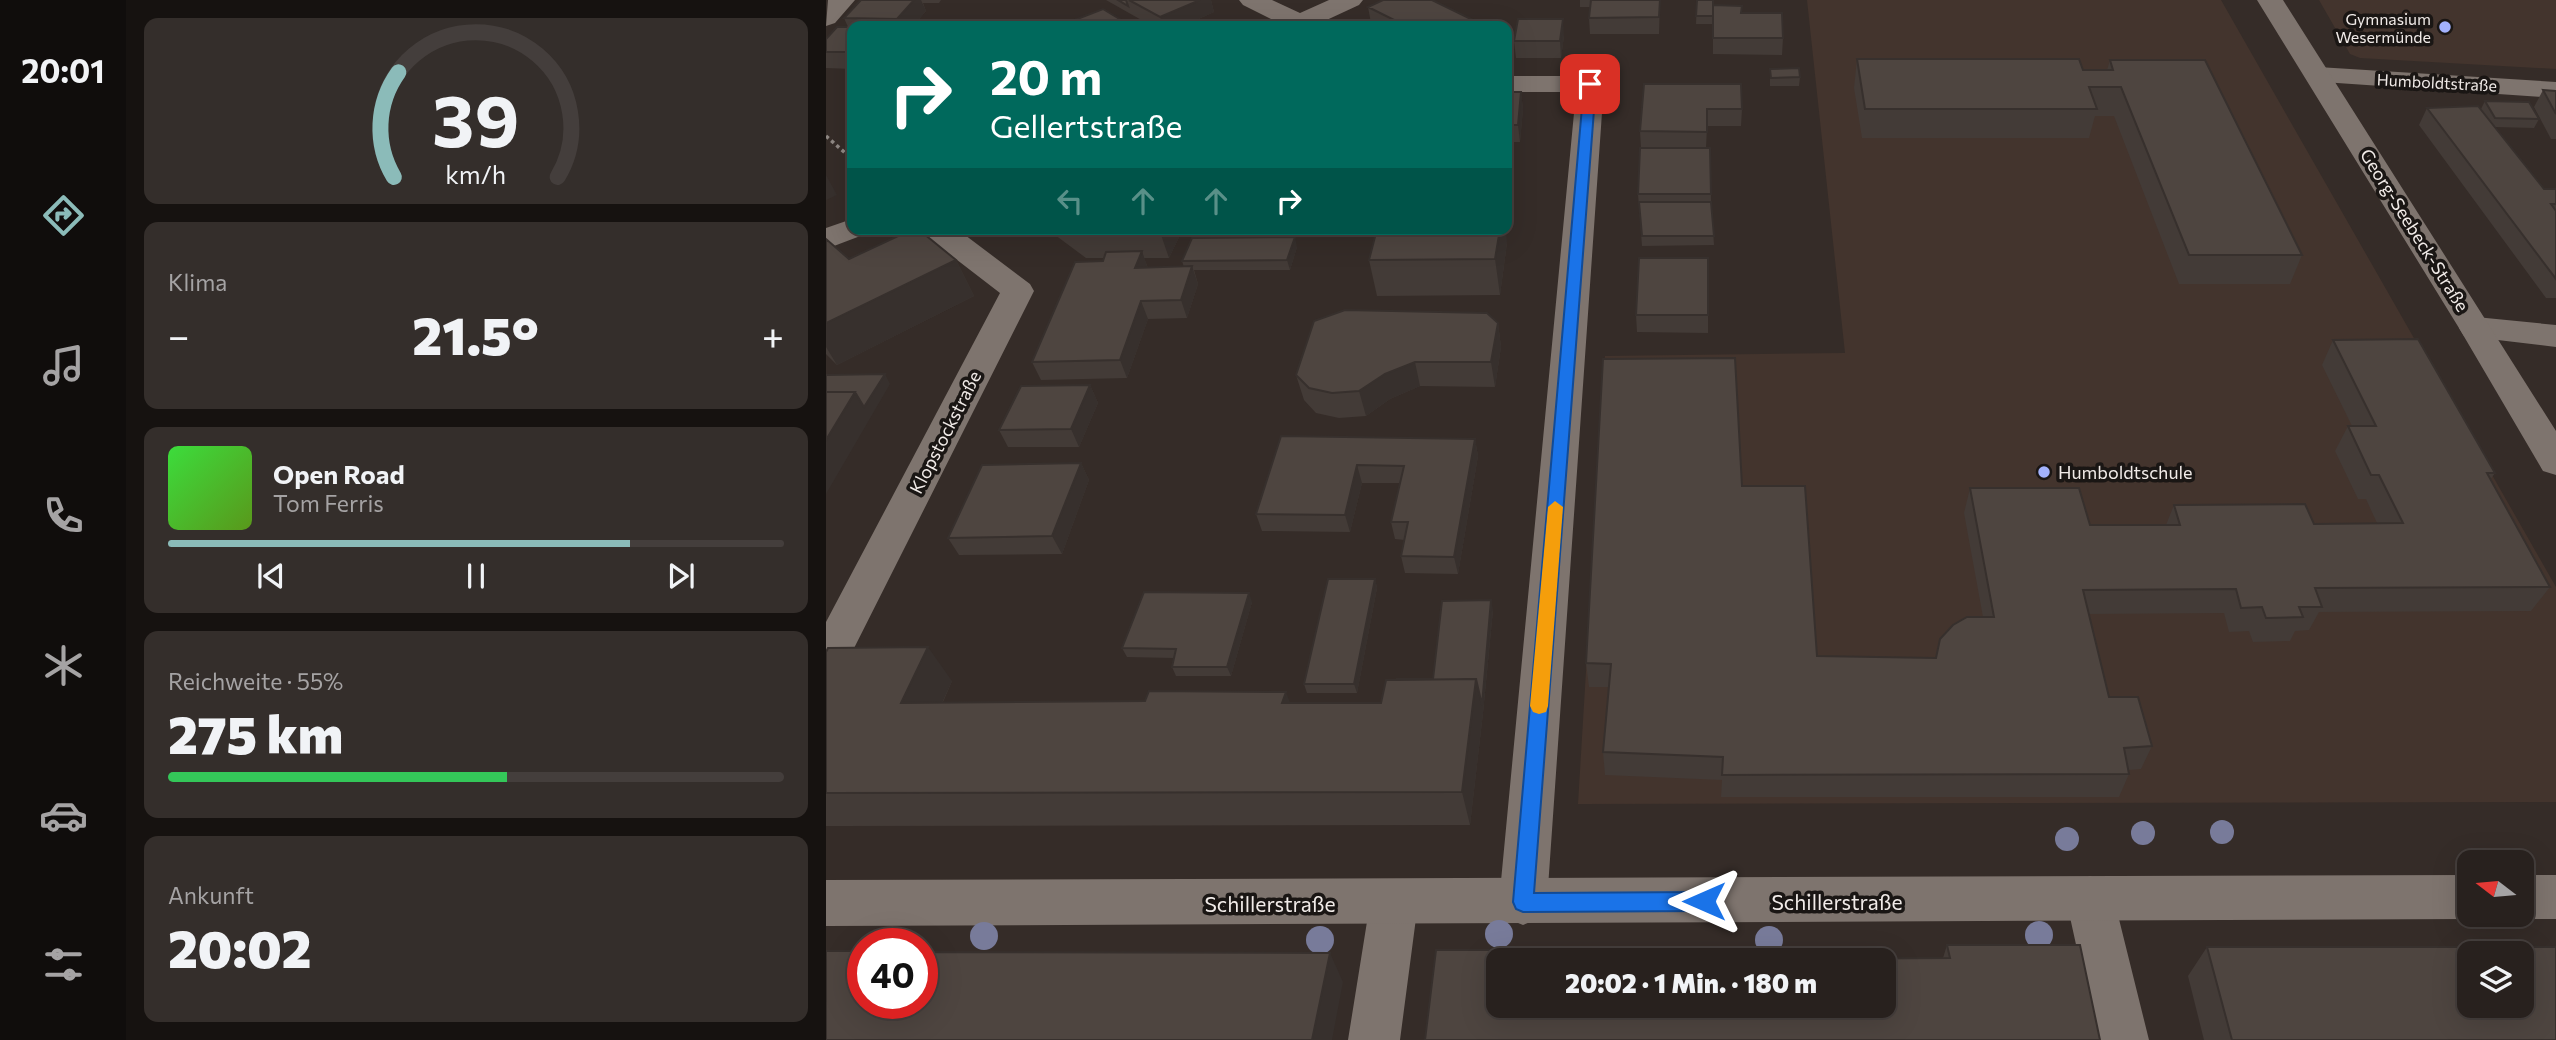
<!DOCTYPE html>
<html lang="de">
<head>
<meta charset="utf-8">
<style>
  :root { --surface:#28211e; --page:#342e2b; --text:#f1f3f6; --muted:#a5a3a4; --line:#443e3c; --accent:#8bbbb9 }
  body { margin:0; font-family:Commissioner,sans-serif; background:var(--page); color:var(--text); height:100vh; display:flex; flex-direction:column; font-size:26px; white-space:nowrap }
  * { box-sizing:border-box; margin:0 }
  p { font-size:23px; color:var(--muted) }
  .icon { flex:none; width:38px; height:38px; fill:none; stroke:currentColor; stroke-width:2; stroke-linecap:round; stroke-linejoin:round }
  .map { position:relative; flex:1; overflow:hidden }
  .sheet { display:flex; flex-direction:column; gap:18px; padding:18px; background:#161210; width:700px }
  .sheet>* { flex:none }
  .banner { position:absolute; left:21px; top:21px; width:665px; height:214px; border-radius:14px; box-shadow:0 7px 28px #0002,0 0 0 2px var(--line); background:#00695c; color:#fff; overflow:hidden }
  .needle { width:46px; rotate:286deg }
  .buttons { position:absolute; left:1631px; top:850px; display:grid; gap:14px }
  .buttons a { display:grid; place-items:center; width:77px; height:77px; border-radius:14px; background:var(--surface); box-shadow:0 7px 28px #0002,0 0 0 2px var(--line); font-size:35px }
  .speed { position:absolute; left:21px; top:928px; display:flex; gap:14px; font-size:35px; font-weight:700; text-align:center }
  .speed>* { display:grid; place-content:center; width:91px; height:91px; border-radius:50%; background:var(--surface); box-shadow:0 7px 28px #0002,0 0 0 2px var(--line); line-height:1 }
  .speed .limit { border:10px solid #d22; background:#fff; color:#111 }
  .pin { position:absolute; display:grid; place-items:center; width:60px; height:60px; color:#fff; margin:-30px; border-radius:14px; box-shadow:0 4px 10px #0006 }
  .me { position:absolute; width:77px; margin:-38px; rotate:270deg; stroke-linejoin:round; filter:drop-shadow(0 0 5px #0008) }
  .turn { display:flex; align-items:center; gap:24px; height:147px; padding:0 28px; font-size:32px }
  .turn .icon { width:91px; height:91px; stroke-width:2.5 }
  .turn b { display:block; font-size:49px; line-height:60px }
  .lanes { display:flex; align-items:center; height:66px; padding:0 28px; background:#0003; justify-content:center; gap:35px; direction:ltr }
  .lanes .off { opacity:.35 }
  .big { font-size:52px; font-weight:800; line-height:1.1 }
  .sheet .tile { flex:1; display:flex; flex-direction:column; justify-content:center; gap:10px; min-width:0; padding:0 24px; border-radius:14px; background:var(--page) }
  .sheet .dial { align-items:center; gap:0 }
  .dial svg { height:182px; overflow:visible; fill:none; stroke:var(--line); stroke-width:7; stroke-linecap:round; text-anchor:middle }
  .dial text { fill:var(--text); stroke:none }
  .song { display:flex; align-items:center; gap:21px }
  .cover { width:84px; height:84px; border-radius:10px; background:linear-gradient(135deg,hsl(120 70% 55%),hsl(90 70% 35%)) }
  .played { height:7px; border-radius:4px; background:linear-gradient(90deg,var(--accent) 75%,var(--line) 75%) }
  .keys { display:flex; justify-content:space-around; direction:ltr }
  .heat { display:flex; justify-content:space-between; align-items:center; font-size:38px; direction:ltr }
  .charge { height:10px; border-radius:5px; background:linear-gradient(90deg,#34c759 55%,var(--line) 0) }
  .trip { position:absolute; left:660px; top:948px; width:410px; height:70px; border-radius:14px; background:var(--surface); box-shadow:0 7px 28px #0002,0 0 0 2px var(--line); font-weight:800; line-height:70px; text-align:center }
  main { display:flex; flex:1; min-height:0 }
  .tabs { display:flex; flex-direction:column; width:126px; justify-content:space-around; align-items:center; background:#100d0c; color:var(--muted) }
  .tabs .icon { width:49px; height:49px }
  .tabs .selected { color:var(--accent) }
  .tabs b { font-size:32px; color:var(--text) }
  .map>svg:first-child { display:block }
  .built { fill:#43342d }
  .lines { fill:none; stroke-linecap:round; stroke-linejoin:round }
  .path { stroke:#8f8884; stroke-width:3.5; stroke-dasharray:3.5 3.5; stroke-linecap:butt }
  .minor { fill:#7e746e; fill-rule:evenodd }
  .tertiary { fill:#7e746e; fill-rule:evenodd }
  .tree { fill:#787b9a }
  .wall { fill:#433b37 }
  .shaded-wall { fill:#37302d }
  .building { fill:#4e4540; stroke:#37302d; stroke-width:2; fill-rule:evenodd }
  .route { fill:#1a73e8; stroke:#114b97; stroke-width:2 }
  .slow { fill:#f59e0b }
  .poi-dot { fill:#a3b2fd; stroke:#1a1614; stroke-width:2.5 }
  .labels { text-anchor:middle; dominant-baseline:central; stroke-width:7; stroke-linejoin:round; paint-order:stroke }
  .far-poi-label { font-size:16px; fill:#f1ebe8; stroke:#1a1614; text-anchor:end }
  .far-street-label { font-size:16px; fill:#f1ebe8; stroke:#1a1614 }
  .street-label { font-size:18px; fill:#f1ebe8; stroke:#1a1614 }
  .poi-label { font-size:18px; fill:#f1ebe8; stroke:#1a1614; text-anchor:start }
  .near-street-label { font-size:21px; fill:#f1ebe8; stroke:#1a1614 }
</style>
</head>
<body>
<main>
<nav class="tabs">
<b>20:01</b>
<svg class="icon selected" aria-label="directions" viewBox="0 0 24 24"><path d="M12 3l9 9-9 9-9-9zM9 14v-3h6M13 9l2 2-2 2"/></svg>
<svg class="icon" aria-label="music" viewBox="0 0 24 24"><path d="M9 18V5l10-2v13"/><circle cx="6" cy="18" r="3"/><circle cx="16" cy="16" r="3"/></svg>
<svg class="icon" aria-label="phone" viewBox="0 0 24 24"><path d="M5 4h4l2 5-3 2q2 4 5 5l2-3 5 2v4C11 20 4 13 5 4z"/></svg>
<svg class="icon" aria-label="climate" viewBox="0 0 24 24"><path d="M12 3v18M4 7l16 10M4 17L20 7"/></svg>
<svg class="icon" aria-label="car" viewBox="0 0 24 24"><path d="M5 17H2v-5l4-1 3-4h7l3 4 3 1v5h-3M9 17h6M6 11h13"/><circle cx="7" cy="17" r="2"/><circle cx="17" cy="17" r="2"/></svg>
<svg class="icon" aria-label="filters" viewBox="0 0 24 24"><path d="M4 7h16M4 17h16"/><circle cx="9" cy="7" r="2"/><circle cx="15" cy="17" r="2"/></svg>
</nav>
<section class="sheet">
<div class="tile dial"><svg viewBox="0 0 100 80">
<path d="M14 69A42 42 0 1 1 86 69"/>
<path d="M14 69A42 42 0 0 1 16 23" stroke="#8bbbb9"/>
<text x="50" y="56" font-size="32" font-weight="700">39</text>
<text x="50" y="72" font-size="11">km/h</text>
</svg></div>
<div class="tile"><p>Klima</p>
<div class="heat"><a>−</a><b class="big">21.5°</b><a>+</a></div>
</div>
<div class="tile">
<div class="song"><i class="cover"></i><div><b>Open Road</b><p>Tom Ferris</p></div></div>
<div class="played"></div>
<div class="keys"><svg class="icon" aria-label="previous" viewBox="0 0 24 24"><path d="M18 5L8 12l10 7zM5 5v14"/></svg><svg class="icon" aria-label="pause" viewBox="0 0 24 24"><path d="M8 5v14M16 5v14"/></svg><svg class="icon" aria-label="next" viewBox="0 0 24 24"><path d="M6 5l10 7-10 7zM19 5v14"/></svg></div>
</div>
<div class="tile"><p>Reichweite · 55%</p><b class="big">275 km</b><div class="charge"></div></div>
<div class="tile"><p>Ankunft</p><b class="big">20:02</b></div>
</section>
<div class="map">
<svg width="1730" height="1040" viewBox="0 0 1730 1040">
  <rect width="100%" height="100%" fill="#352c28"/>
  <!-- built -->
  <path class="built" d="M981,0H1395L1730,587V802L752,804L779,356L1019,353Z
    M1493,0H1730V69L1534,58L1524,54Z"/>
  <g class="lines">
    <!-- path -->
    <path class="path" d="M0,136L26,159"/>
    <!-- minor -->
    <path class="minor" d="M2,0H29L9,23L0,26Z
      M413,0H446L474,13L503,0H537L533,5L492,24L493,26H453L455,24L417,5Z
      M1492,67L1730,82V98L1482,81L1479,75L1482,69Z
      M681,76H764L774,78L778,84L721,902L714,918L697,925L680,918L673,902L750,92H681Z
      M26,219V229H41L37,235L0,249V228Z
      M96,229H131L204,284L208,291L15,674L0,679V622L174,293L100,236Z
      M1650,317L1730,325V347L1638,336L1633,328L1638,320Z
      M1264,876L1281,883L1288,899L1323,1040H1271L1240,899L1247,883Z
      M568,880L585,887L592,903L574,1040H522L544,903L551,887Z"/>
    <!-- tertiary -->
    <path class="tertiary" d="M1431,0H1457L1730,431V475L1717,471L1633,328Z
      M1643,875V915H1654L1643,919L0,926V880Z
      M1696,875H1730V919H1696L1685,915H1696Z"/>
  </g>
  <!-- trees -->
  <g class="tree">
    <circle cx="1396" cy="832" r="12"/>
    <circle cx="1317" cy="833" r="12"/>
    <circle cx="1241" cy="839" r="12"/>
    <circle cx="673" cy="934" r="14"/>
    <circle cx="1213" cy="935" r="14"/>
    <circle cx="158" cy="936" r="14"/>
    <circle cx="494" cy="940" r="14"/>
    <circle cx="943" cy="940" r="14"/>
  </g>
  <!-- wall -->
  <path class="wall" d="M35,0H115L113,3H97L100,11L87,26H26V69L0,68V39L22,27L18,18Z
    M280,0H385L388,12L357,26H326Z
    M754,0H834L833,34H764L763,18L764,7H754Z
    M871,0L915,13L957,38L956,55L887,54V24H870Z
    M542,7L649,21L650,26H551L545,23Z
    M738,36L735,58H690L688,41Z
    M1031,59L1257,70H1281L1284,60L1476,255L1464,284H1353L1288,116H1269L1263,138H1036L1028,88Z
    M944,69L974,77L973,86H944Z
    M818,84L916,109L915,126H881L880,148H884L885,202L888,245L816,246L812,194L815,148L814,131Z
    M1717,90L1730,91V139H1725L1708,107Z
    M681,92H695L697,109L694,142H681Z
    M1659,101L1713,119L1708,128L1669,127L1718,189H1730V298H1720L1593,125L1601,108L1655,109Z
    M221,229H357L343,258H318L322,268L358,267L356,261L471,247L464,270H368L372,284L361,318L322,319L301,378L215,380L206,362L278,258H260Z
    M0,239L23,259L130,260L148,296L11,365L0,354Z
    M681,243L674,295L551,296L543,260Z
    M882,258V333L811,332L810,315Z
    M672,323L675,347L669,387L594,386L564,399L540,416L513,418L490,413L478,400L470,375Z
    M1507,340L1669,473L1664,480L1724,587L1705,611L1493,612L1483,630L1469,631L1464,641L1427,642L1423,631L1403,632L1398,613L1263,614L1283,697L1326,746L1315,769L1302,770L1303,774L1293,797H895L896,780L779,775L777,752L783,687H763L760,663L916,486L991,656L1110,658L1157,617L1138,513L1144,488L1264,525H1340L1348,505L1488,524L1551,523L1540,499H1532L1509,451L1522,426H1526L1496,365Z
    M264,385L272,403L253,447H182L173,430Z
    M455,436L649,439L652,456L632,574L579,573L575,556L579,540L569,539L565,522L574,483H536L524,532L436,531L430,514Z
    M255,463L263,480L236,554L133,555L122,538Z
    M549,579L551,588L531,693H481L478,684Z
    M426,602L405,676H350L346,667L348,658L301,657L296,648Z
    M667,610L657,713L644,825L0,826V652L126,681L117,702L555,703L607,679Z
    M1121,945L1274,1040L939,959L1117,958Z
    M1381,947L1730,1040H1378L1362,976Z"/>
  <!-- shaded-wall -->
  <path class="shaded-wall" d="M88,0H95L100,11L87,26H75L71,19Z
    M374,0H385L388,12L357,26H337L334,17Z
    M737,19L738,36L735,58L734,41Z
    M649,21L650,26H638Z
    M695,92L697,109L694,142L692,125Z
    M0,175L11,195L0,200Z
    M333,229H357L343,258Z
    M674,229H680L681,243L674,295L669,259Z
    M469,237L471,247L464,270L461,260Z
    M316,251L322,269L309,268Z
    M130,260L148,296L11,365L0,347V323Z
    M366,266L372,284L361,318L355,300Z
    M315,301L322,319L301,378L294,360Z
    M672,323L675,347L669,387L665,362Z
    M589,362L594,386L564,399L540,416L533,391L559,374Z
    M59,374L64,384L0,494V440L29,392Z
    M264,385L272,403L253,447L245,429Z
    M649,439L652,456L632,574L628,557Z
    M255,463L263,480L236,554L226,536Z
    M531,465L536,483L524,532L519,515Z
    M549,579L551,588L531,693L528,684Z
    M423,593L426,602L405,676L401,667Z
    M665,600L667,610L657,713L644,825L636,792L650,679Z
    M102,647L126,681L101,736L75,703Z
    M460,692L473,726L456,703Z
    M504,953L517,982L506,1040H486Z"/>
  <!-- building -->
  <path class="building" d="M35,0H88L71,19L18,18Z
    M292,0H300L302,6Z
    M303,0H374L334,17Z
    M557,0H606L649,21L638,26H580L542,7Z
    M765,0H834L833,17L763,18Z
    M871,0H887V16H870Z
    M887,5L916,6L915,13H956L957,38H887Z
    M277,9L305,26H233Z
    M692,19H737L734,41H688Z
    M11,27H26V52H0V39Z
    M1031,59H1253L1257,70H1287L1284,60H1379L1476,255H1363L1295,87H1263L1271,109H1039Z
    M973,68L974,77L945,78L944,69Z
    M818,84H915L916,109H881V132L814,131Z
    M1717,90L1730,91V114Z
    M681,92H695L692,125H681Z
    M1659,101L1703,102L1713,119L1669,118Z
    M1652,106L1718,189H1730V204H1725L1730,211V279L1601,108Z
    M814,148H884L885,194H812Z
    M813,202H885L888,236H816Z
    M87,229H92L130,260L0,323V239L23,259Z
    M551,229H674L669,259L543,260Z
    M469,237L461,260L356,261L366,238Z
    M316,251L309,268L366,266L355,300L315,301L294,360L206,362L249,262L277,261L280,252Z
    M813,258H882V315H810Z
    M519,310L661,313L672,323L665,362H589L559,374L533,391L506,393L483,388L470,375L488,321Z
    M1592,339L1669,473H1661L1724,587L1489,588L1496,607H1473L1477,617L1440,618L1436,607L1415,608L1410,589L1257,590L1283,697H1312L1326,746L1298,748L1303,774L896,775L897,757L777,752L785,664L760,663L777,359L909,358L916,486H979L991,656L1110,658L1114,639L1127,625L1141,617H1168L1144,488H1253L1264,525H1354L1348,505L1479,504L1488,524L1577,523L1553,475H1545L1522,426H1550L1507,340Z
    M59,374L38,407L29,392H0V375Z
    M264,385L245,429L173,430L195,386Z
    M0,392H29L0,440Z
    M455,436L649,439L628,557L575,556L582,522H565L578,466L531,465L519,515L430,514Z
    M255,463L226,536L122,538L156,465Z
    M502,579H549L528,684H478Z
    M318,592L423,593L401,667H346L350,649L296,648Z
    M665,600L656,705L650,679L571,680V679H607L616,601Z
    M102,647L75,703L319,701L323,691L460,692L456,703H555L560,680L650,679L636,792L0,793V652L2,648Z
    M1121,945H1254L1274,1040H599L610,950H939V959L1124,958ZM672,961H1057V1006H672Z
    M1381,947H1730V1040H1406ZM1643,954H1696V1006H1643Z
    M0,951H37V1003H96V952L504,953L486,1040H0Z"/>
  <!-- route -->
  <path class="route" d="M764,80L770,84L708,893L878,892L885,895L888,901L885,908L878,911L697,912L690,909L687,902L758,84Z"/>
  <!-- slow -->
  <path class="slow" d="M729,501L737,507L722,706L720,712L713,714L707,712L704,706L722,507Z"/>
  <!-- markers -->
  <g class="poi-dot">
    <circle cx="1619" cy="27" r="7"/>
    <circle cx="1218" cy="472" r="7"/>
  </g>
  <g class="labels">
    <!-- far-poi labels -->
    <g class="far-poi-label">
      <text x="1605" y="18">Gymnasium<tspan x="1605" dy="18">Wesermünde</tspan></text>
    </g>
    <!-- far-street labels -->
    <g class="far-street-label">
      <text transform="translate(1611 82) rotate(3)">Humboldtstraße</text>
    </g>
    <!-- street labels -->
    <g class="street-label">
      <text transform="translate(1589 230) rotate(58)">Georg-Seebeck-Straße</text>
      <text transform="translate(119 432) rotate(-63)">Klopstockstraße</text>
    </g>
    <!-- poi labels -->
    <g class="poi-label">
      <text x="1232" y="472">Humboldtschule</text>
    </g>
    <!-- near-street labels -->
    <g class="near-street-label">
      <text x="1011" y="901">Schillerstraße</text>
      <text x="444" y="903">Schillerstraße</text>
    </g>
  </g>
</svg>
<div class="buttons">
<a><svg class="needle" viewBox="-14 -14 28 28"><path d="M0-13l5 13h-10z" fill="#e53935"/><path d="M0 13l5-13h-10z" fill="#a5a3a4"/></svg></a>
<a><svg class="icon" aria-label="layers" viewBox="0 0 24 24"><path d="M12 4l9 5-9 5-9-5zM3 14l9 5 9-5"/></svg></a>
</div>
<div class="speed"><div class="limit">40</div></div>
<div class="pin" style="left:764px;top:84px;background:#d93025"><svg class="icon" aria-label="arrive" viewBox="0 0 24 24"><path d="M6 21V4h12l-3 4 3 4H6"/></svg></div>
<svg class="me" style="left:878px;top:901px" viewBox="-20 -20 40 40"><path d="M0-17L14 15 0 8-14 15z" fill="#1a73e8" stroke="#fff" stroke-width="4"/></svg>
<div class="trip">20:02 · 1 Min. · 180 m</div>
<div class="banner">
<div class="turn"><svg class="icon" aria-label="right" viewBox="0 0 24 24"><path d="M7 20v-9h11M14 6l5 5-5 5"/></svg><div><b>20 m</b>Gellertstraße</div></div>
<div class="lanes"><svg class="icon off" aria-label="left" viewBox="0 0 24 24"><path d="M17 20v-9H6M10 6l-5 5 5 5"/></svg><svg class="icon off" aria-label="ahead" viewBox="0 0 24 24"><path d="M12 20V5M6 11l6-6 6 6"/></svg><svg class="icon off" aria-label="ahead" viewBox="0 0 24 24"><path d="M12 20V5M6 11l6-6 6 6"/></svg><svg class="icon" aria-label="right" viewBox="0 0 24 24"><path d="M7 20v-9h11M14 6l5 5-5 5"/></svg></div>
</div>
</div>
</main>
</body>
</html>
